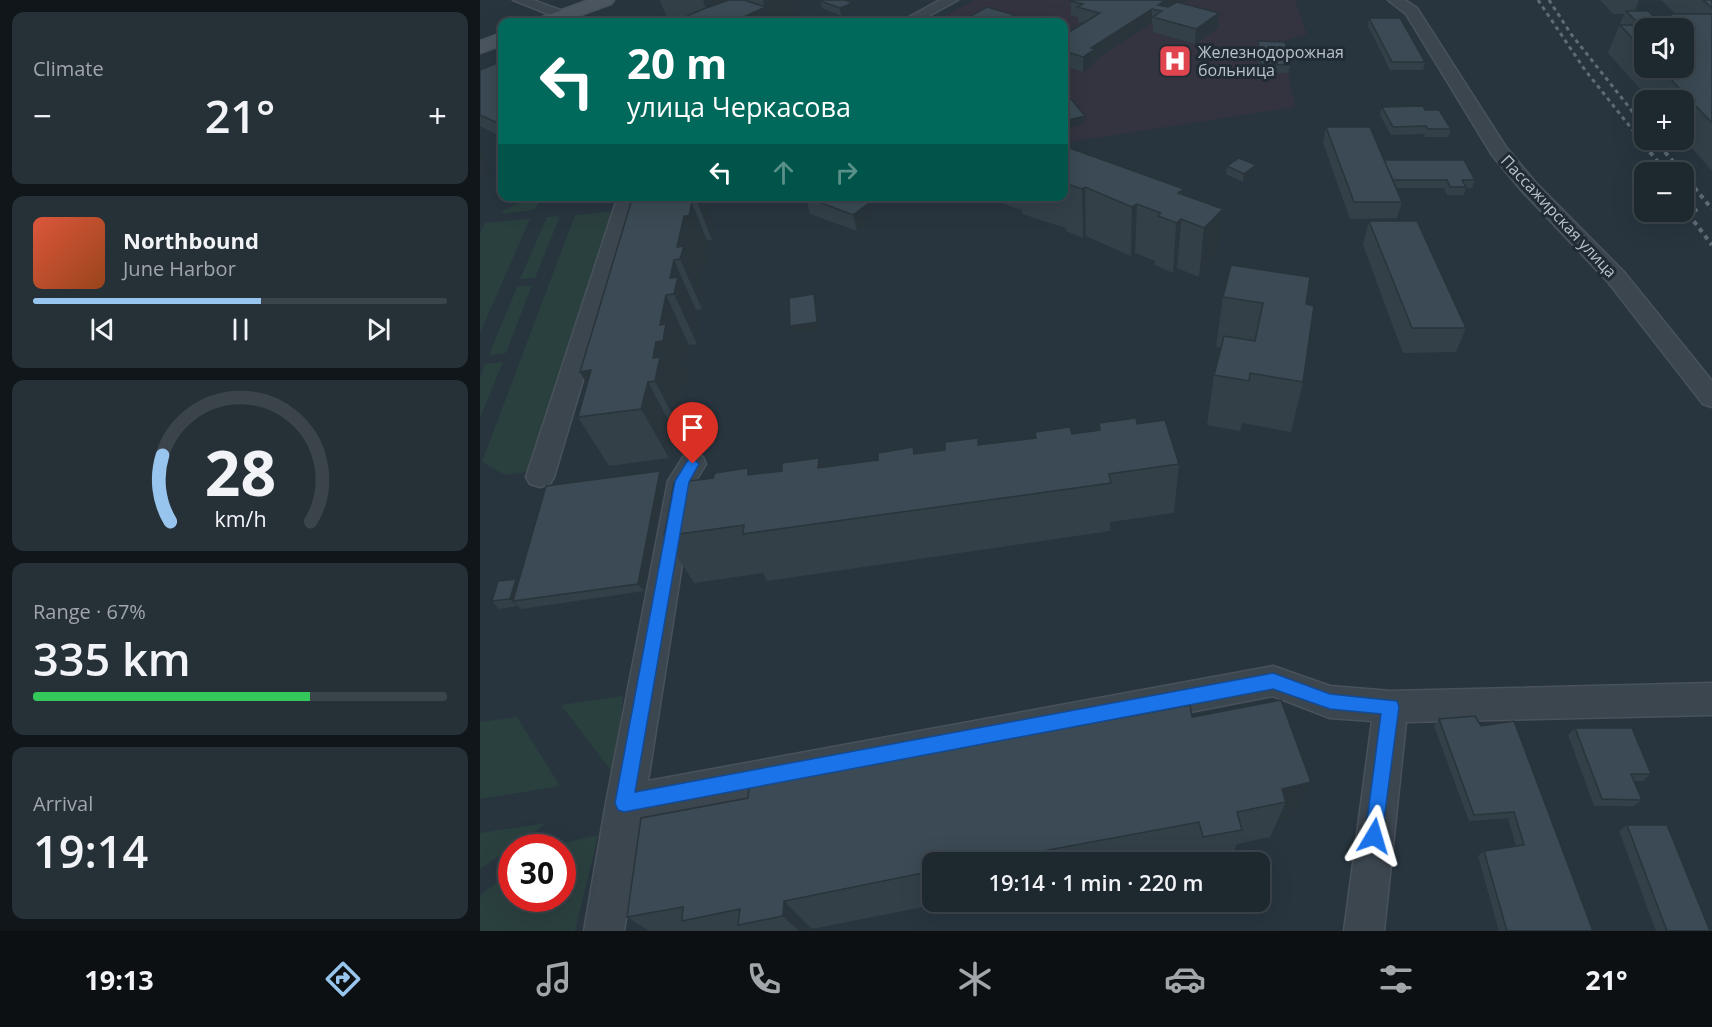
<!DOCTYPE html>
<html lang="en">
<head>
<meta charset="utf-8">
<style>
  :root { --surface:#1e282f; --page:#263037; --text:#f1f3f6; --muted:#a1a6aa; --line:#3c444b; --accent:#98c5ee }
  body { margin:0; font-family:"Open Sans",sans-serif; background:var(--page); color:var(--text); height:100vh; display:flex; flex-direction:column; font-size:22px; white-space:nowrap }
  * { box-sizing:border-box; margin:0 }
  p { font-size:20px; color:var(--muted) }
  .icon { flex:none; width:33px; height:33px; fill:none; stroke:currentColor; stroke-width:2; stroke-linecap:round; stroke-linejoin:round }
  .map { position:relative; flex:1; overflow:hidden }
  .side { display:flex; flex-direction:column; gap:12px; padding:12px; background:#10161a; width:480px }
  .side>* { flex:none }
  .hud { position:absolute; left:18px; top:18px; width:570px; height:183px; border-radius:12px; box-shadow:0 6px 24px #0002,0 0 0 2px var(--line); background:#00695c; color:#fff; overflow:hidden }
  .controls { position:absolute; left:1154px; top:18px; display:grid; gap:12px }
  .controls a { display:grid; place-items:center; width:60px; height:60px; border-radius:12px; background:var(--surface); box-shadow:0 6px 24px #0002,0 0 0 2px var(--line); font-size:30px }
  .speed { position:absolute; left:18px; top:834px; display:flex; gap:12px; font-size:30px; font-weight:700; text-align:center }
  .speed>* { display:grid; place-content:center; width:78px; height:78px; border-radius:50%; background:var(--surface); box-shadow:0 6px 24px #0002,0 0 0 2px var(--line); line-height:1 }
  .speed .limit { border:9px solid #d22; background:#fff; color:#111 }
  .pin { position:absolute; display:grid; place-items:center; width:51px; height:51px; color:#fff; margin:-62px -26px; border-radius:50% 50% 50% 0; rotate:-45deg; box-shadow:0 0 6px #0007 }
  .pin .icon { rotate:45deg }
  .me { position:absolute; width:66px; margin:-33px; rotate:7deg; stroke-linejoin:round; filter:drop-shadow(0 0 4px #0008) }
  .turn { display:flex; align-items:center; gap:21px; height:126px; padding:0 30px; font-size:27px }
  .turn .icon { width:78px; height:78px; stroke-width:2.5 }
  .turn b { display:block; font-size:42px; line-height:51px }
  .lanes { display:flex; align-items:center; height:57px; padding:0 30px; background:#0003; justify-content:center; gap:30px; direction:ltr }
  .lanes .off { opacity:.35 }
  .big { font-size:45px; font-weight:600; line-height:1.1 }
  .side .card { flex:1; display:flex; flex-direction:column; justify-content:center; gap:9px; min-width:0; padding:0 21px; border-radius:12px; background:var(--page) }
  .side .dial { align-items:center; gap:0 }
  .dial svg { height:156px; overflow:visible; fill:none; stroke:var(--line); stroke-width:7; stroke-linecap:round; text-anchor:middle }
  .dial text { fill:var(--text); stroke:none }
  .song { display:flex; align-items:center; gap:18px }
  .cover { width:72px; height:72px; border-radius:9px; background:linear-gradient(135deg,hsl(10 70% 55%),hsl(20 70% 35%)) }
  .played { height:6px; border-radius:3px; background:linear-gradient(90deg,var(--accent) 55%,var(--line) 55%) }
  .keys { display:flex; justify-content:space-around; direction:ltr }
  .heat { display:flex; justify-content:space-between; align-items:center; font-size:33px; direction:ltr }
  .charge { height:9px; border-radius:4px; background:linear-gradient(90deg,#34c759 67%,var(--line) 0) }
  .trip { position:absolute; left:442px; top:852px; width:348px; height:60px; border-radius:12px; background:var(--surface); box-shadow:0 6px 24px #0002,0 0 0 2px var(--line); font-weight:600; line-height:60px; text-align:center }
  .dock { display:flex; height:96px; justify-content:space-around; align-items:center; background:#0c1013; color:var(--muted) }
  .dock .icon { width:42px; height:42px }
  .dock .current { color:var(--accent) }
  .dock b { font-size:27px; color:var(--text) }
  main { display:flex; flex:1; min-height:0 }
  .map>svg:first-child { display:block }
  .medical { fill:#343440 }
  .green { fill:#2a403f }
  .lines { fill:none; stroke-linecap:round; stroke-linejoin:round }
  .street-casing { stroke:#49525b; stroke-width:3 }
  .secondary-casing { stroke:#49525b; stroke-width:3 }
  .street { fill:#3c464f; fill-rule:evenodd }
  .secondary { fill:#4b5661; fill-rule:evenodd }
  .rail-far1 { stroke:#5f6b75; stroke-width:3; stroke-dasharray:4 4; stroke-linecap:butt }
  .rail { stroke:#5f6b75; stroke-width:4; stroke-dasharray:4.5 4.5; stroke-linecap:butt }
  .wall { fill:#334048; fill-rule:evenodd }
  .shaded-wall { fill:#29343b }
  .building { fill:#3b4a54; stroke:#29343b; stroke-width:1.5 }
  .route { fill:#1a73e8; stroke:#114b97; stroke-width:1.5 }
  .labels { text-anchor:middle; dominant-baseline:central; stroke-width:6; stroke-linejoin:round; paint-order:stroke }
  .far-poi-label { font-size:16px; fill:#b9c1c9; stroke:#212b34; text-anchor:start }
  .far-street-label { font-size:16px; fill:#b9c1c9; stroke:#212b34 }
</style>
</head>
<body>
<main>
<section class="side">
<div class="card"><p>Climate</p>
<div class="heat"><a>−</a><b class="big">21°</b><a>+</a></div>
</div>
<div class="card">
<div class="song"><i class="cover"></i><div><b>Northbound</b><p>June Harbor</p></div></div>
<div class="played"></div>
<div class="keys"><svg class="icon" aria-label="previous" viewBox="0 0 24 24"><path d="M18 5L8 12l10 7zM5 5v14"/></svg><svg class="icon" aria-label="pause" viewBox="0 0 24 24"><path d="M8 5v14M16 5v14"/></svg><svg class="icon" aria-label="next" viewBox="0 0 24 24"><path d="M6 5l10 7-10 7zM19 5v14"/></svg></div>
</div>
<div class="card dial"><svg viewBox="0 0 100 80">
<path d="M14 69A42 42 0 1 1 86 69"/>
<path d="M14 69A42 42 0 0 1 10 35" stroke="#98c5ee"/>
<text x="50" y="56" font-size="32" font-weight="700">28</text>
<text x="50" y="72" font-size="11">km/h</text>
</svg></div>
<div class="card"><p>Range · 67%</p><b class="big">335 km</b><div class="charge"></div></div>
<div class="card"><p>Arrival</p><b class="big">19:14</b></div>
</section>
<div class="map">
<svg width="1232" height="931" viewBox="0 0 1232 931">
  <rect width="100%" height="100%" fill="#28353f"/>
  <!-- medical -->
  <path class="medical" d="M495,0H815L827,34L802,42L815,107L584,143V22H452Z"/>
  <!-- green -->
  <path class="green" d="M52,197H61L55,210L22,214L24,210Z
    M137,211L53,471L25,475L2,462L95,215Z
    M80,216L55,278L40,279L67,217Z
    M50,219L0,333V233L5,223Z
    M52,285L26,353L9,355L37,287Z
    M23,362L0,418V377L5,364Z
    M143,696L135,776L81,705Z
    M37,717L80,786L0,799V722Z
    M67,823L0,869V833Z
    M118,835L95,931H0V895L31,873L32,898H82V848L66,847Z"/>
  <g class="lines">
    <defs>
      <path id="street" d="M33,0H53L105,19L107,22H88Z
        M460,0H478L438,22H420Z
        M908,0H925L937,8L1026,147L1056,183L1144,272L1232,381V407L1223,404L1128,282L1042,191L1012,155L926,14Z
        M138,196H158L74,477L70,484L60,487L50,484L46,477Z
        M213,454L223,457L226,464L215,482L168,781L793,666L850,686L911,691L1232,683V715L926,722L904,931H864L892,721L850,718L793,696L162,818L144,931H104L126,803L188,481L203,457Z"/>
      <path id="secondary" d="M109,0H134L131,4L81,22H57L60,18Z
        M22,33V45L0,53V41Z"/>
    </defs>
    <!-- street casing -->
    <use href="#street" class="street-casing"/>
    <!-- secondary casing -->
    <use href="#secondary" class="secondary-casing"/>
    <!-- street -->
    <use href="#street" class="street"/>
    <!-- secondary -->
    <use href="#secondary" class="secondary"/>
    <!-- rail-far1 -->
    <path class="rail-far1" d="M1058,0L1105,70L1171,153
      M1069,0L1091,34L1164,126
      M1175,140L1186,153"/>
    <!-- rail -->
    <path class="rail" d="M1170,152L1186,172
      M1185,152L1202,172
      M1203,174L1232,209
      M1203,194L1217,212
      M1203,207L1232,245"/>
  </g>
  <!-- wall -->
  <path class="wall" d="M180,0H318L322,14L303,22H191L188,21Z
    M707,0L702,3L739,13L738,28L715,44L673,32V24L672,23L615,60V64L603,72L584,66V33L586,34L603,23L598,22V17L591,15V1Z
    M1120,0H1159L1155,11L1182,25H1184L1189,14H1196L1181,0H1232V171L1203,138V100H1170L1128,53L1144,14H1133ZM1164,28L1203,68H1164Z
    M340,1L373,3L374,10L361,16L342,8Z
    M535,15V19L548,22H489V17Z
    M889,18L945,62L943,70H910L888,26Z
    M778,41L810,65L808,73L780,72L777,49Z
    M22,61V137L0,126V70Z
    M902,107L945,110L971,129L968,137H945L944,134L911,135L900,115Z
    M846,127L904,160L995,180L992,188H986L983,195H967L964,188H916L922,202L917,218L870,219L843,143Z
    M584,146L704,189L703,195L743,209L737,258L719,277L697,268L693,273L675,265V261L655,253L651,256L606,236L603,238L586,231V228L542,214V210L501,196H584Z
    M776,165L775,173L763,182L746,174L747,166Z
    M158,196H223L235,226L232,240H227L231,250L228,265H224L220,286L225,295L222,309L216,310L215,316L220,327L217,344L209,345L206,364L210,373L207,390L201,391L200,397L205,407L201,431H194L189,458L129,466L98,417L107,384L100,372Z
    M326,197L392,220L377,231L330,214Z
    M889,221L986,328L976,352L923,353L883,245Z
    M743,297L826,304L823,382L811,432L762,423L760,431L727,425L734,375L741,348L736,347Z
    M619,423L657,424L699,464L694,513L630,522V531L287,581L283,573L214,583L184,536L302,471L339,458L342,467L398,460L433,447L435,453L555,438V432L592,434L619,430Z
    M180,471L184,479L164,591L41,609L37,605V606L19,609L12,601L39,582Z
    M801,700L813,818L797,822L790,837L757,844L750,862H712L710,856L675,862H453V902H468L332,929V931H169L147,917L712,717Z
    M995,716L1113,931H1019L998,856L1004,851L1036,846L1028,818L989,821L954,726L959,719Z
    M1095,728L1171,774L1163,781H1154L1162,800L1154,806H1114L1088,735Z
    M1147,825L1230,931H1176L1139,831Z"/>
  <!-- shaded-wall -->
  <path class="shaded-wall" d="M223,0H266L285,8L283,0H318L322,14L303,22H231Z
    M686,0H707L682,17V11L678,5Z
    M373,3L374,10L361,16L360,8Z
    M672,9V23L615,60V64L603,72V57L611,48Z
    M739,13L738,28L715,44L716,29Z
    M605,116V124L584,129V121Z
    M0,149L13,172L0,178Z
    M776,165L775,173L763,182L764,174Z
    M605,187L606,236L603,238L602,189Z
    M704,189L697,268L693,273L698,193Z
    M206,196H209L231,250L228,265H224L220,286L225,295L222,309L200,259L197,247Z
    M215,196H223L235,226L232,240Z
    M389,203L392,220L377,231L373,215Z
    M657,204L655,253L651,256L652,207Z
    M743,209L737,258L719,277L724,228Z
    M194,260L216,310L215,316L220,327L217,344L194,294L190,278Z
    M334,294L337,303L339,331L313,335L310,326Z
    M186,295L209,345L206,364L210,373L207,390L201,391L200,397L205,407L201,431L175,381L173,358Z
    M111,370L126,414L100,372Z
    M168,382L194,431L189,458L161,409Z
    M339,458L357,507L338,468Z
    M180,471L184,479L164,591L158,584Z
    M36,579L43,587L33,601L37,605V606L30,599Z
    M831,782L813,818L797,822L806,802L802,789Z
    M304,901L332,929V931H319L303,916Z
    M502,902H542L505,910Z"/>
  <!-- building -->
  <path class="building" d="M249,0H264L286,7L257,20L263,22H227L207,16L223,9Z
    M342,0H365L373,3L360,8L340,1Z
    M592,0H686L678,5L688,7L697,2L739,13L716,29L673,17L682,11L672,9L611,48L615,49L603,57L584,51V33L586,34L620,13L597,7L603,4L591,1Z
    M1223,0H1232V8Z
    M507,7L535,15L530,17L548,22H492L497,19L489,17Z
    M1146,11H1168L1182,25H1160Z
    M1189,14H1232V123L1180,68H1203V28H1164V51L1140,25H1201Z
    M889,18H920L945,62H912Z
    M778,41L805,42L810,65L781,64Z
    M22,61V125L0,115V70Z
    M591,99L605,116L584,121V101Z
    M943,106L945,110H959L971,129H948L946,126L913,127L902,107Z
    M846,127H890L922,202H874Z
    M584,146L704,189L698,193L743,209L724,228L701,219L697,223L678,216L681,213L657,204L652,207L605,187L602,189L584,183L587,180L584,179Z
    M759,158L776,165L764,174L747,166Z
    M904,160H984L995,180H982L986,187H970L967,180H913Z
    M158,196H206L205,202L212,201L209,216H204L197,247L204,246L200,259L194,260L190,278L198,277L194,294L186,295L180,325L186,324L183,341L176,342L173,358L180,357L175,381L168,382L161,409L98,417L111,370L100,372L152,199H157Z
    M327,196H370L389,203L373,215L326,197Z
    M889,221H937L986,328H932Z
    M751,265L830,277L826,304L834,306L823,382L770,373L769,381L734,375L744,336L775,341L783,303L743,297Z
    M334,294L337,322L310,326L309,298Z
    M656,418L657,424L685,420L699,464L629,474L631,483L263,534L264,525L184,536L194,483L233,478L235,473L268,468V475L302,471V463L339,458L338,468L398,460V453L433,447L434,454L465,450V442L498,438V445L556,438L555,432L590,427L592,434L620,430L619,423Z
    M180,471L158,584L33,601L66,486Z
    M36,579L30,599L12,601L18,581Z
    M801,700L831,782L802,789L806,802L757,812L762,830L723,837L719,822L541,855L542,862H453V871L304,901L303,916L258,925L260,909L202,921L203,907L147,917L161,818L268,798L269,787L710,705L712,717Z
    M995,716L1001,726L1034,721L1113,931H1027L1004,851L1044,845L1034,812L994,815L959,719Z
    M1095,728H1152L1171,774H1151L1162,800L1122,799Z
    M1147,825H1187L1230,931H1187Z"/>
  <!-- route -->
  <path class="route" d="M213,459L219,464L209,482L155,792L793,673L850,694L917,701L919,707L901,842L894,845L888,842L885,836L901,714L850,709L793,689L144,812L138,810L135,803L195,481L208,460Z"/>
  <!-- icons -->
  <defs>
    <symbol id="hospital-square" viewBox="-11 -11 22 22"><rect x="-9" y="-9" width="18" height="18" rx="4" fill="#e0444e" stroke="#212b34"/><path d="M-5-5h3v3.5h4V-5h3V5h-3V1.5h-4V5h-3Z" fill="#fff"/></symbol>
  </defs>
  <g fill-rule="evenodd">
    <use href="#hospital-square" x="676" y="42" width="38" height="38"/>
  </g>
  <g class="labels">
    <!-- far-poi labels -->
    <g class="far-poi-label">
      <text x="718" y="52">Железнодорожная<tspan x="718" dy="18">больница</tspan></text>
    </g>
    <!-- far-street labels -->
    <g class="far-street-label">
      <text transform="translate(1079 216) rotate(47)">Пассажирская улица</text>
    </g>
  </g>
</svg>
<div class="controls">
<a><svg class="icon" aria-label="sound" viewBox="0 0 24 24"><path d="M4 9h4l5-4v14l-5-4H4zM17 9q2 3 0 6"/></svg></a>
<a>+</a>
<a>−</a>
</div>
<div class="speed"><div class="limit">30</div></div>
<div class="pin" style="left:213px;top:464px;background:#d93025"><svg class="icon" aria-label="arrive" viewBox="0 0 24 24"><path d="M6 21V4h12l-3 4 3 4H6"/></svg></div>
<svg class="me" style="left:894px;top:836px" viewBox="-20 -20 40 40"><path d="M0-17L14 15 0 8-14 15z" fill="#1a73e8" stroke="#fff" stroke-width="4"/></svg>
<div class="trip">19:14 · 1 min · 220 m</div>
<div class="hud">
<div class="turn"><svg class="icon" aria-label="left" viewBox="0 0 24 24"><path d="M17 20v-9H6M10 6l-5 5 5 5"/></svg><div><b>20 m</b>улица Черкасова</div></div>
<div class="lanes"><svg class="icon" aria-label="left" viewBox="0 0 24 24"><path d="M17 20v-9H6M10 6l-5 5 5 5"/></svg><svg class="icon off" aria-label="ahead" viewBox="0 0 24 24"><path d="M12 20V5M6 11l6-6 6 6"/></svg><svg class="icon off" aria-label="right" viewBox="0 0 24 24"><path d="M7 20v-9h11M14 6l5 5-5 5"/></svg></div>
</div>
</div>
</main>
<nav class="dock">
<b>19:13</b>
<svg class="icon current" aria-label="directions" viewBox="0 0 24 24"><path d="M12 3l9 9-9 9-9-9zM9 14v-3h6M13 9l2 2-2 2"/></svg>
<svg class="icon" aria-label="music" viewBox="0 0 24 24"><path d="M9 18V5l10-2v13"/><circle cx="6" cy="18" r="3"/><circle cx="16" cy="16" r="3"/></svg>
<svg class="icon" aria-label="phone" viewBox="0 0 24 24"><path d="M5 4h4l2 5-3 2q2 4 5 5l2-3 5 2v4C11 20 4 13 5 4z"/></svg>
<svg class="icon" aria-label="climate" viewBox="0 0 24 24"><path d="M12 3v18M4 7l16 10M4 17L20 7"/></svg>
<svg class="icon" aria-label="car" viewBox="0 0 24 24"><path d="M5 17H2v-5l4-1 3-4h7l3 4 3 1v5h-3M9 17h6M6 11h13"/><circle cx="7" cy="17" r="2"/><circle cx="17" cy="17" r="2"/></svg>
<svg class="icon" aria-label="filters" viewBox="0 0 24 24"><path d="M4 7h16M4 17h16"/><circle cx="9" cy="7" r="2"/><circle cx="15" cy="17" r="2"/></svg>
<b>21°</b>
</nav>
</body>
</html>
